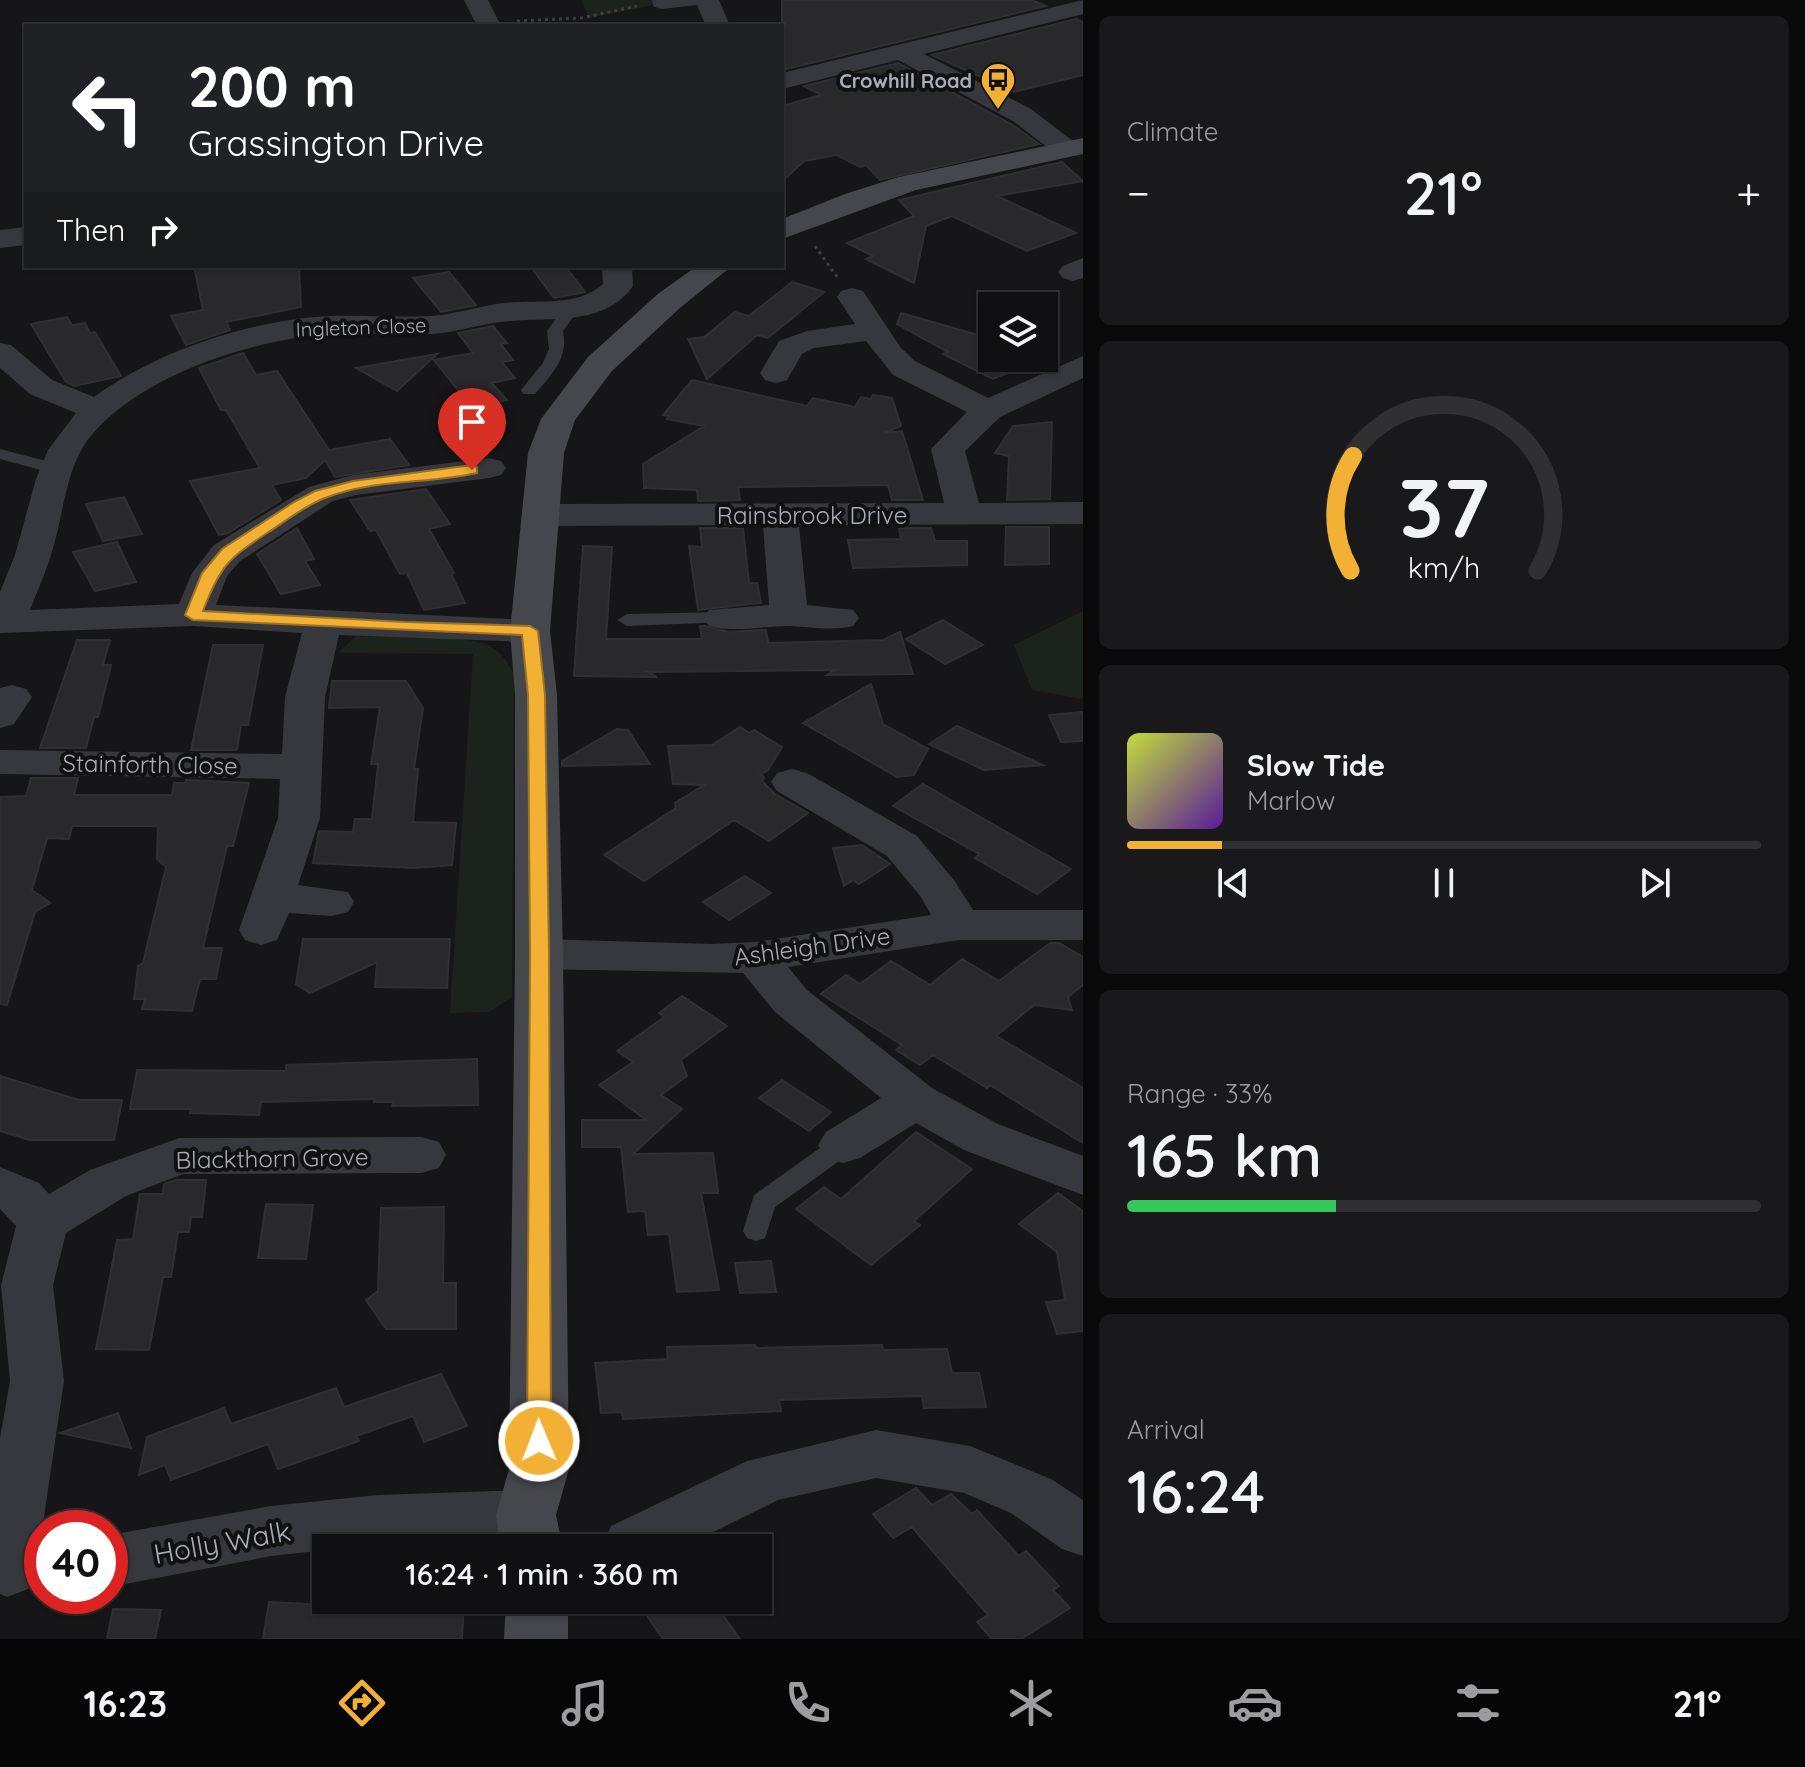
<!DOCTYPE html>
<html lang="en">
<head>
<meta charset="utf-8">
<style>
  :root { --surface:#101012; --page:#19191b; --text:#f1f3f6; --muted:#9c9d9f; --line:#303032; --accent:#f2b134 }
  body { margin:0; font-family:Quicksand,sans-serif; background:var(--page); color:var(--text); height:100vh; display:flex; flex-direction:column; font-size:30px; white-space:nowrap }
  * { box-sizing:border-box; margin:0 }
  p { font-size:26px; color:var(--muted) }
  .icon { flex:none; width:44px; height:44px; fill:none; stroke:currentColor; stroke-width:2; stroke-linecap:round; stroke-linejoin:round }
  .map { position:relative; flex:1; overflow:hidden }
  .drawer { display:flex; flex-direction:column; gap:16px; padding:16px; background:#09090a; width:722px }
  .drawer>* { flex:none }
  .guide { position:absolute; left:24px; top:24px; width:760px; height:244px; border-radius:0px; box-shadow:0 2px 6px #0004,0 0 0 2px var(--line); background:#202124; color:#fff; overflow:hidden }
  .tools { position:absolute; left:978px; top:292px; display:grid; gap:16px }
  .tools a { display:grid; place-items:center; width:80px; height:80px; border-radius:0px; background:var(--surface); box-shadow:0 2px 6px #0004,0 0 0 2px var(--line); font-size:40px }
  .speed { position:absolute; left:24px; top:1510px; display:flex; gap:16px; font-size:40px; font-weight:700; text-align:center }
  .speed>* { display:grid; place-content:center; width:104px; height:104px; border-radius:50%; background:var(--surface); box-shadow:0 2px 6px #0004,0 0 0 2px var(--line); line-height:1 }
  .speed .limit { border:12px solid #d22; background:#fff; color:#111 }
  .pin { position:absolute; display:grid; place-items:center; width:68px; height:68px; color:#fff; margin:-82px -34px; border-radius:50% 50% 50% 0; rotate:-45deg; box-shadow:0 0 8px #0007 }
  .pin .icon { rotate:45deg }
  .me { position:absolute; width:88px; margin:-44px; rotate:359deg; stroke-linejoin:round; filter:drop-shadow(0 0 6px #0008) }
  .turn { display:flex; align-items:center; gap:28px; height:168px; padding:0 32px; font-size:36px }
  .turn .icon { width:104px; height:104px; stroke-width:2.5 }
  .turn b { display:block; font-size:56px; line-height:68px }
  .then { display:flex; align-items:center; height:76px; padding:0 32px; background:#0003; gap:16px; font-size:30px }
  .big { font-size:60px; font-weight:600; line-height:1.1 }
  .drawer .tile { flex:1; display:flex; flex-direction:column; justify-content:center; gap:12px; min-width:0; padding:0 28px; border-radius:12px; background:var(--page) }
  .drawer .dial { align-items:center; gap:0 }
  .dial svg { height:208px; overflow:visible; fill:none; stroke:var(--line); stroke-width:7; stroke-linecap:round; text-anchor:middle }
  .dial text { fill:var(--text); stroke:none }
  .song { display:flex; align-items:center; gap:24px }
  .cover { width:96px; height:96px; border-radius:12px; background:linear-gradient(135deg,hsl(70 70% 55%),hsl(270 70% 35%)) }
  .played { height:8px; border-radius:4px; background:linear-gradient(90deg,var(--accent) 15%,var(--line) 15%) }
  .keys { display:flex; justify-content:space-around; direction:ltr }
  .heat { display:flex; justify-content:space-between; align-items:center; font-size:44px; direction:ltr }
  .charge { height:12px; border-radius:6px; background:linear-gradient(90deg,#34c759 33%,var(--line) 0) }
  .trip { position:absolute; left:312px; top:1534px; width:460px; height:80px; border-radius:0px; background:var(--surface); box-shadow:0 2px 6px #0004,0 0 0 2px var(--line); font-weight:600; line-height:80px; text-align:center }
  .dock { display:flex; height:128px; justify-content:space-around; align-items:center; background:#060607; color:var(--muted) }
  .dock .icon { width:56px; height:56px }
  .dock .selected { color:var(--accent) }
  .dock b { font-size:36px; color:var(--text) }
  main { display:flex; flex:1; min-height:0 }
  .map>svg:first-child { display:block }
  .green { fill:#1c231d }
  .building { fill:#29292c; stroke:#303034; stroke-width:2 }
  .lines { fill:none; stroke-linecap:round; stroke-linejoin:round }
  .path { stroke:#3d3f44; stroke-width:3; stroke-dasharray:3 4; stroke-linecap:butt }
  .lane { fill:#37383d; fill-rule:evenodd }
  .street { fill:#37383d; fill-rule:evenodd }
  .secondary { fill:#45474d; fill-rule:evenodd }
  .route { fill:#f2b134; stroke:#9d7322; stroke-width:2 }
  .labels { text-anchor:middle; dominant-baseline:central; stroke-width:8; stroke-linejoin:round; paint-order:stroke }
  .far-poi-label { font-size:20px; font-weight:bold; fill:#a8adb8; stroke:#111113; text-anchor:end }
  .far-street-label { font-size:20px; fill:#a8adb8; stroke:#111113 }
  .street-label { font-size:24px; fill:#a8adb8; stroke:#111113 }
  .near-street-label { font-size:28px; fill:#a8adb8; stroke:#111113 }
</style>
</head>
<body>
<main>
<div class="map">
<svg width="1083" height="1639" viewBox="0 0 1083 1639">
  <rect width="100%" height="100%" fill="#161618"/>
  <!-- green -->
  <path class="green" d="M581,0H653L654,5L590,18Z
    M1083,611V699L1032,690L1014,645Z
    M356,636C384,637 469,634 490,646C502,653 508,663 514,675L512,997L489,1012L450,1013L473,654L338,653Z"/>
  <!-- building -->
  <path class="building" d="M782,0H1032L1046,6L782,70Z
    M1076,19L1083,22V75L1014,92L932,55Z
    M898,63L1011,124L1039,144L880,180L866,165L860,167L837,155L804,161L782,182V106L821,95L804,86Z
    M1062,162L1083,181L997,196L1076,233L1027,251L952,216L926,226L914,283L866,259L873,256L847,243L914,216L899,200Z
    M194,266H299L301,307L226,322L230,330L186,345L171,316L203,310Z
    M530,266H565L585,292L554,298Z
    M449,272L476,305L441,312L413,278Z
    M792,282L824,292L768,338L757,335L707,379L688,339L704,337L735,312L749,316Z
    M901,313L978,335L981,328L992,334V358L1041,359L993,379L943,354L948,352L897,324Z
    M67,317L72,325L85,323L90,333L95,332L121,376L74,386L66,382L31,324Z
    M493,326L507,343L501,344L513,360L502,362L515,378L492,383L507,400L471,407L434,360L473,353L458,333Z
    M243,353L256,375L277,371L329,450L390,439L409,465L335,477L325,460L306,478L272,485L281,500L228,533L219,535L190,481L260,468L226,410H221L199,368Z
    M437,354L397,391L356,368Z
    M692,380L807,406L813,398L855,407L861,397L871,399L873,395L892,398L901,426L884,433L902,431L923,500H892L888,485L738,487L740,500L698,501L697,490L644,488L643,464L704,426L667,419L669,416L663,415Z
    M1052,422L1050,499L1007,500L1009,456L995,453L1013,426Z
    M426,489L450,524L429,529L454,573L451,574L465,603L424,610L407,573L400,574L376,530L370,531L350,500Z
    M124,497L142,534L103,541L86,504Z
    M1006,527H1049V564L1005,565Z
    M297,528L314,559L305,561L320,585L281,594L257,554Z
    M700,528H743L749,583H757L761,603L698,610L689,546L702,547Z
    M899,528H931L935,541H967V565L853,568L848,540L901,539Z
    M117,542L136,582L95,591L73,552Z
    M583,546L612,547L606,639H702L700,626H705L729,632L766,630L768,643L883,640L900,632L913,674L827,675L835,670L648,672L657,677L574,676Z
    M943,620L983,645L945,664L906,639Z
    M77,640H110L103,665H111L98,717H94L86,748H40Z
    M213,645H263L248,725H241L237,750H191Z
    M332,681H406L423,708L414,769H418L413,822L456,823L452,865L414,868L313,863L319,831L353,832L355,819H372L378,764H371L380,707L329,708Z
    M871,684L883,724L928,749L914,775L897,777L803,723Z
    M1083,712V741L1061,742L1049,715Z
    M957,726L1043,765L984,770L929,744Z
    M740,727L749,733L754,730L782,747L768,770L760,775L764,777L762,781L775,794L808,813L769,841L734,820L644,881L604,855L676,808L675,803L704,785L673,784L668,746L712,745Z
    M617,729L628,730L650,764L562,766V761Z
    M31,778H78L74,795H172L174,783H185L186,780L249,783L233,846H227L203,948H222L216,979H200L192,1011L142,1009L145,999H134L138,966L143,963L166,867L157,859L158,826H72L69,839L47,838L32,890L50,903L35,912L7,1005L0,1004V797L26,796Z
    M923,784L1071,869L1037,894L975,858L979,854L893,806Z
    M862,845L890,864L859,884L853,880L844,886L833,848Z
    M745,876L771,893L729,920L703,902Z
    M303,939H450L447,988L375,987L377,962L310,993L296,984Z
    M1050,943H1059L1083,957V985L1068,997L1072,1010L1034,1005L996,1036L1083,1088V1143L990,1085L987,1088L933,1055L920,1065L896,1050L902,1045L821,994L846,975L860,984L891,961L930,985L962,959L999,981Z
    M682,996L727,1026L681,1060L687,1076L661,1095L682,1109L633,1154L713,1153L718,1193H701L719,1290L677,1292L669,1234L648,1235L645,1211L628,1212L621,1147H582V1120H646L599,1085L633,1062L617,1051L664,1017L659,1013Z
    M477,1059L478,1105L392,1106L393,1102H374L375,1099L261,1102L259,1115L190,1113L191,1109H130L137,1070L286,1071V1065Z
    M0,1076L79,1100H122L114,1140H30L0,1131Z
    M782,1080L831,1112L809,1131L759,1098Z
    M916,1132L972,1169L914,1221L920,1225L871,1265L796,1209L824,1187L841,1199Z
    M176,1180H206L202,1217H191L189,1232H178L171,1277H163L149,1350L96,1349L117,1240L133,1239L140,1194H163L164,1184Z
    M1058,1193L1083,1211V1331L1057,1334L1046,1302L1065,1300L1057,1252L1019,1224Z
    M266,1204L313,1205L306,1259L258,1258Z
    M444,1207L443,1283H456V1329H386L366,1300L378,1291L381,1208Z
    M771,1261L776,1292L740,1293L735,1263Z
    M755,1345L756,1348L882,1345L883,1350L947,1349L952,1373H979L986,1407L924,1408L922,1396L779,1400L781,1411L623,1419L622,1412L601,1413L595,1363L668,1359L667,1347Z
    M441,1374L467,1426L424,1442L413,1416L356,1436L359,1441L278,1469L268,1444L171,1480L165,1465L139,1475L147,1437L224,1408L231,1424L336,1388L344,1407Z
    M118,1413L131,1448L60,1433Z
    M916,1488L932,1505L951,1494L972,1514L977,1510L1019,1556L1026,1551L1059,1586L1053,1590L1070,1608L1021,1639H992L977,1622L988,1615L912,1527L893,1538L873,1514Z
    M403,1600H464L462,1639H263L269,1602L403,1609Z
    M636,1600H712L740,1639H663Z
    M113,1609L161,1610L155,1639H107Z"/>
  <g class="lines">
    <!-- path -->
    <path class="path" d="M517,21L581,18L637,6
      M815,246L837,277"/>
    <!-- lane -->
    <path class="lane" d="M571,304L579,309L563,331C569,358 551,375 535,394H523L521,390L543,363L549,349L547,331L565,306Z
      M0,449L62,465L65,469L56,474L0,459Z
      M722,612L732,618L729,622L627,626L617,620L627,614Z
      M843,1135L852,1138L856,1145L852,1152L775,1207L765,1238L756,1241L747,1238L743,1231L754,1195L834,1138Z"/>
    <!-- street -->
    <path class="street" d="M464,0H488L501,26H477Z
      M652,0H719L730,26H706L697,5L662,9L654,7Z
      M1083,0V14L924,54L1031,109L1074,142L1078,148L1074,154H1056L1013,121L898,60L782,89V73Z
      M26,227V245L0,248V230Z
      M1083,258V278L1073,281L1063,278L1058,272L1063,266Z
      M602,266H632L633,286C605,326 552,317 510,321C483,323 459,332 432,334C398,336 363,332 329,334C251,340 140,375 89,438C67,467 64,508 55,541C49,565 39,587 30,610L179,604L192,573L214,545L309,487L353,475L489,458L501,461L506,468L501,475L489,478L356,495L333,501L240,561L227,576L216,605L530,620L543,623L549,631L543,639L530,642L339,635L325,697L320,818L298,885L348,892L354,902L348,912L332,916L289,913L277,940L261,945L245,940L239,930L278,818L280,779L0,774V750L282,754L285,697L302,633L193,626L0,633V592L15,555L36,479L48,450L76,413L30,394L0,368V343L11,345L52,380L94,397C153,354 232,327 304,318C346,313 389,318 432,316C456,314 479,306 504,303C538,299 576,308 603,284Z
      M852,288L863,291L901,348L915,361L988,398L1083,356V378L1000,417L965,451L979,503L1083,502V524L799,525L807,605L853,610L859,618L853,626C832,631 812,627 790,626C763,626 735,633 709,626L703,618L709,610L769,605L763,525L540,526L528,522L522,515L528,508L540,504L944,503L931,449L967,412L893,375L866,341L814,348L802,354L787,380L776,383L765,380L760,373L779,341L807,331L855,324L837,297L841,291Z
      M12,685L26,689L32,697L14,724L0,728V688Z
      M792,769L807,773L917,836L954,880L973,910H1083V940H959L788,967L807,990L932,1088L998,1124L1083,1156V1195L964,1150L916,1123L860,1158L843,1163L826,1158L818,1145L826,1132L881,1098L775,1012L743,973L539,969L523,965L516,954L523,943L539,939L712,944L755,942L931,915L921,897L887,856L777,791L771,782L777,773Z
      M421,1137L439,1142L446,1155L439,1168L421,1173L183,1174L126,1196L66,1233L53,1285L64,1381L36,1571L28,1589L7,1597L0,1594V1438L10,1381L1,1285L16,1226L0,1209V1167L39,1183L49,1194L90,1170L179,1138Z
      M876,1430L970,1446L1051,1479L1083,1500V1556L1062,1549L1011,1513L964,1493L876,1478L778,1500L681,1548H605L603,1544L611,1526L747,1461Z
      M526,1490L546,1497L555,1515L546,1533L526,1540L326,1548V1550L271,1556L110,1587V1535L271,1506L378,1495Z"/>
    <!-- secondary -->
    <path class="secondary" d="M1083,138V154L916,190L782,239V219L845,194L899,177Z
      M697,266H732L681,307L612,371L575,420L564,453L550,631L557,695L563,954L569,1469L556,1515L563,1548H501L496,1515L509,1469L515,954V695L510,631L528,453L541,419L588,357L659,293Z
      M506,1600H568V1639H504Z"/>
  </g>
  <!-- route -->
  <path class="route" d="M472,465L477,467V473C428,484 373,479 325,498C304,506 286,521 267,533C228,559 220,566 203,611L405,622L530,626L538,631L545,695L549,954L551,1441L548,1448L539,1451L530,1448L527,1441L530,954L528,695L522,635L193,620L185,615L202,573L222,549L294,502L315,491L353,481Z"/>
  <!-- icons -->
  <defs>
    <symbol id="bus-pin" viewBox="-11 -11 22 30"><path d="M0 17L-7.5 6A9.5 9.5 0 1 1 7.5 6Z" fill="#f2b134" stroke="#111113"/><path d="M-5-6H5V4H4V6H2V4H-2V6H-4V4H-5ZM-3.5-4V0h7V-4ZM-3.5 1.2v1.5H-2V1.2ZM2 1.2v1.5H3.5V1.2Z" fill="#111"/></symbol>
  </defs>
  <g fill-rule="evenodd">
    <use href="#bus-pin" x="978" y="60" width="40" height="54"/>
  </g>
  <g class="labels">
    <!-- far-poi labels -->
    <g class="far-poi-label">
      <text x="972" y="80">Crowhill Road</text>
    </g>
    <!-- far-street labels -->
    <g class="far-street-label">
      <text transform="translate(361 327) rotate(-2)">Ingleton Close</text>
    </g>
    <!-- street labels -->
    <g class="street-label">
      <text x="812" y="515">Rainsbrook Drive</text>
      <text transform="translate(150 764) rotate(1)">Stainforth Close</text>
      <text transform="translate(812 946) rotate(-8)">Ashleigh Drive</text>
      <text transform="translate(272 1158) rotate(-1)">Blackthorn Grove</text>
    </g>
    <!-- near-street labels -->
    <g class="near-street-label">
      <text transform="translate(222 1542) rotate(-10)">Holly Walk</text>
    </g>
  </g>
</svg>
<div class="tools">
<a><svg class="icon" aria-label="layers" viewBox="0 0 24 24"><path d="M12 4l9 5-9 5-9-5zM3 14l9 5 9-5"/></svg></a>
</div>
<div class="speed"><div class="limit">40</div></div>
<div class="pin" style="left:472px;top:470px;background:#d93025"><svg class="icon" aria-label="arrive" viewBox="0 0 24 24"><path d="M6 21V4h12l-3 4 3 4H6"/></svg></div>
<svg class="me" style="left:539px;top:1441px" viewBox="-20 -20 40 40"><circle r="17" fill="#f2b134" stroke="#fff" stroke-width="3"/><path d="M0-11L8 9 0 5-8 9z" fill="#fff"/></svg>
<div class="trip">16:24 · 1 min · 360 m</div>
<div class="guide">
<div class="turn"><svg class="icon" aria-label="left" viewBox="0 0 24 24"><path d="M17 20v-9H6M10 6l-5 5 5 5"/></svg><div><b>200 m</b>Grassington Drive</div></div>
<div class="then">Then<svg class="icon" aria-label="right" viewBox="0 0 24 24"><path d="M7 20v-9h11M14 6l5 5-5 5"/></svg></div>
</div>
</div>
<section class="drawer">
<div class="tile"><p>Climate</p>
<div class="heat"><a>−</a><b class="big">21°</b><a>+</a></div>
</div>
<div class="tile dial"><svg viewBox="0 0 100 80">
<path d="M14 69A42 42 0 1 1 86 69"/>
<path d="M14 69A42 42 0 0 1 15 25" stroke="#f2b134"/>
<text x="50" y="56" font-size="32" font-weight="700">37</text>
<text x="50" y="72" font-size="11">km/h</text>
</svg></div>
<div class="tile">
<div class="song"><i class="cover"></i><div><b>Slow Tide</b><p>Marlow</p></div></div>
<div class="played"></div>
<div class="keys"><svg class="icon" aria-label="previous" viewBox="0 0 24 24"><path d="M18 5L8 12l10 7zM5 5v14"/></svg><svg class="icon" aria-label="pause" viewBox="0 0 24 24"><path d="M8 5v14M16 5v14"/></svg><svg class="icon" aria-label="next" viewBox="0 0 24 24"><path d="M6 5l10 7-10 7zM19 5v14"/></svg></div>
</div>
<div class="tile"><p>Range · 33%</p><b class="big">165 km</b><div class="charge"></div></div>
<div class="tile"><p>Arrival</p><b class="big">16:24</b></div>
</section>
</main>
<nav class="dock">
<b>16:23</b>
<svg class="icon selected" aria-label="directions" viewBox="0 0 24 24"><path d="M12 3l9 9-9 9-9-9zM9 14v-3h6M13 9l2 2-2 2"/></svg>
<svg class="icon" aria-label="music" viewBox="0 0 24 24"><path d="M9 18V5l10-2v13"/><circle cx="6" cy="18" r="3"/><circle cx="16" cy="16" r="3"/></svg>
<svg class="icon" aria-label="phone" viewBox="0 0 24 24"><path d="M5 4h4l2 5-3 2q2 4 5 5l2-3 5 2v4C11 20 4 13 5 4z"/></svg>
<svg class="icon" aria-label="climate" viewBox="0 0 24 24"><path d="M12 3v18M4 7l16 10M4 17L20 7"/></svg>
<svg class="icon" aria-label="car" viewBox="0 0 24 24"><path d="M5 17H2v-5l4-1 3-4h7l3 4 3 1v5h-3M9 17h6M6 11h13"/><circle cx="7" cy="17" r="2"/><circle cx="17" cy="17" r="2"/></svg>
<svg class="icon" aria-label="filters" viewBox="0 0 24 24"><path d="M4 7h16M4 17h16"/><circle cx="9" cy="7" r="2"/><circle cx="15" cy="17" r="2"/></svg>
<b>21°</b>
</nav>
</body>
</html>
